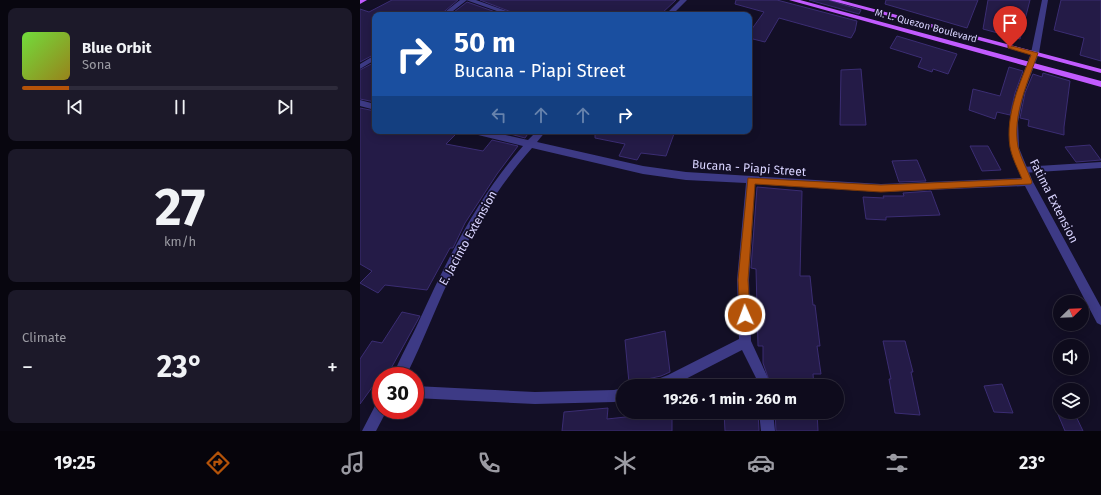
<!DOCTYPE html>
<html lang="en">
<head>
<meta charset="utf-8">
<style>
  :root { --surface:#0e0b1c; --page:#1c1929; --text:#f1f3f6; --muted:#9b9ba3; --line:#2e2b3b; --accent:#b45309 }
  body { margin:0; font-family:"Fira Sans",sans-serif; background:var(--page); color:var(--text); height:100vh; display:flex; flex-direction:column; font-size:15px; white-space:nowrap }
  * { box-sizing:border-box; margin:0 }
  p { font-size:13px; color:var(--muted) }
  .icon { flex:none; width:22px; height:22px; fill:none; stroke:currentColor; stroke-width:2; stroke-linecap:round; stroke-linejoin:round }
  .map { position:relative; flex:1; overflow:hidden }
  .side { display:flex; flex-direction:column; gap:8px; padding:8px; background:#08060f; width:360px }
  .side>* { flex:none }
  .guide { position:absolute; left:12px; top:12px; width:380px; height:122px; border-radius:8px; box-shadow:0 2px 10px #0003,0 0 0 1px var(--line); background:#1a4fa0; color:#fff; overflow:hidden }
  .needle { width:26px; rotate:67deg }
  .buttons { position:absolute; left:693px; top:295px; display:grid; gap:8px }
  .buttons a { display:grid; place-items:center; width:36px; height:36px; border-radius:50%; background:var(--surface); box-shadow:0 2px 10px #0003,0 0 0 1px var(--line); font-size:20px }
  .speed { position:absolute; left:12px; top:367px; display:flex; gap:8px; font-size:20px; font-weight:700; text-align:center }
  .speed>* { display:grid; place-content:center; width:52px; height:52px; border-radius:50%; background:var(--surface); box-shadow:0 2px 10px #0003,0 0 0 1px var(--line); line-height:1 }
  .speed .limit { border:6px solid #d22; background:#fff; color:#111 }
  .pin { position:absolute; display:grid; place-items:center; width:34px; height:34px; color:#fff; margin:-41px -17px; border-radius:50% 50% 50% 0; rotate:-45deg; box-shadow:0 0 4px #0007 }
  .pin .icon { rotate:45deg }
  .me { position:absolute; width:44px; margin:-22px; rotate:358deg; stroke-linejoin:round; filter:drop-shadow(0 0 3px #0008) }
  .turn { display:flex; align-items:center; gap:14px; height:84px; padding:0 16px; font-size:18px }
  .turn .icon { width:52px; height:52px; stroke-width:2.5 }
  .turn b { display:block; font-size:28px; line-height:34px }
  .lanes { display:flex; align-items:center; height:38px; padding:0 16px; background:#0003; justify-content:center; gap:20px; direction:ltr }
  .lanes .off { opacity:.35 }
  .big { font-size:30px; font-weight:700; line-height:1.1 }
  .side .tile { flex:1; display:flex; flex-direction:column; justify-content:center; gap:6px; min-width:0; padding:0 14px; border-radius:8px; background:var(--page) }
  .side .dial { align-items:center; gap:0 }
  .dial b { font-size:52px; line-height:1 }
  .song { display:flex; align-items:center; gap:12px }
  .cover { width:48px; height:48px; border-radius:6px; background:linear-gradient(135deg,hsl(100 70% 55%),hsl(50 70% 35%)) }
  .played { height:4px; border-radius:2px; background:linear-gradient(90deg,var(--accent) 15%,var(--line) 15%) }
  .keys { display:flex; justify-content:space-around; direction:ltr }
  .heat { display:flex; justify-content:space-between; align-items:center; font-size:22px; direction:ltr }
  .trip { position:absolute; left:256px; top:379px; width:228px; height:40px; border-radius:20px; background:var(--surface); box-shadow:0 2px 10px #0003,0 0 0 1px var(--line); font-weight:700; line-height:40px; text-align:center }
  .dock { display:flex; height:64px; justify-content:space-around; align-items:center; background:#06040b; color:var(--muted) }
  .dock .icon { width:28px; height:28px }
  .dock .selected { color:var(--accent) }
  .dock b { font-size:18px; color:var(--text) }
  main { display:flex; flex:1; min-height:0 }
  .map>svg:first-child { display:block }
  .building { fill:#241b47; stroke:#3b2d73 }
  .lines { fill:none; stroke-linecap:round; stroke-linejoin:round }
  .lane { fill:#3d3a85; fill-rule:evenodd }
  .street { fill:#3d3a85; fill-rule:evenodd }
  .primary { fill:#c25bff; fill-rule:evenodd }
  .route { fill:#b45309; stroke:#753606 }
  .labels { text-anchor:middle; dominant-baseline:central; stroke-width:3.5; stroke-linejoin:round; paint-order:stroke }
  .far-street-label { font-size:10px; fill:#d9d4ff; stroke:#130f26 }
  .street-label { font-size:12px; fill:#d9d4ff; stroke:#130f26 }
</style>
</head>
<body>
<main>
<section class="side">
<div class="tile">
<div class="song"><i class="cover"></i><div><b>Blue Orbit</b><p>Sona</p></div></div>
<div class="played"></div>
<div class="keys"><svg class="icon" aria-label="previous" viewBox="0 0 24 24"><path d="M18 5L8 12l10 7zM5 5v14"/></svg><svg class="icon" aria-label="pause" viewBox="0 0 24 24"><path d="M8 5v14M16 5v14"/></svg><svg class="icon" aria-label="next" viewBox="0 0 24 24"><path d="M6 5l10 7-10 7zM19 5v14"/></svg></div>
</div>
<div class="tile dial"><b>27</b><p>km/h</p></div>
<div class="tile"><p>Climate</p>
<div class="heat"><a>−</a><b class="big">23°</b><a>+</a></div>
</div>
</section>
<div class="map">
<svg width="741" height="431" viewBox="0 0 741 431">
  <rect width="100%" height="100%" fill="#130f26"/>
  <!-- building -->
  <path class="building" d="M32,0H98L80,15H15V54L0,62V9L9,12Z
    M120,0H316L300,15H159Z
    M376,0H417L497,21L495,31L491,38L419,18L405,42L389,38V33L404,12L375,4Z
    M449,0H468L501,10L499,14Z
    M526,0H618L607,28L525,4Z
    M628,0H670L660,39L623,29Z
    M701,0H741V61L720,55L724,38L694,30Z
    M107,2L144,15H90Z
    M537,36L597,54L588,74L573,69L572,72L558,67L562,58L530,48Z
    M15,62V102L0,99V70Z
    M649,67L663,71L655,93L650,115L637,112L635,119L609,110L613,89L640,96Z
    M501,69L506,125H480L481,70Z
    M683,73L710,81L704,127V135L668,126L669,120L660,118L665,93L673,74L682,77Z
    M0,108L15,111V131H99L86,144L123,151L132,140L158,146L137,174L105,223L93,248H90L67,290L25,285L18,293L0,283L12,271L0,264Z
    M139,131H170L165,138Z
    M235,131H315L306,156L281,153L277,160L259,156L265,144L235,138Z
    M730,145L741,160L716,162L705,147Z
    M610,146H628L641,170L622,171Z
    M557,160L566,181L539,182L532,161Z
    M397,187L442,191L440,276H450L453,305H455L460,346H457L461,374H453L454,386H411L403,363V346H398L396,269L391,268Z
    M571,191L580,215L526,217V220L506,219L503,197L524,198L523,196H544L543,193Z
    M42,312L60,316L29,372L24,371L0,404V359L12,341L22,343Z
    M305,331L310,372L301,376L269,383L265,340Z
    M523,341H545L553,372H551L560,415L535,413L529,379H531Z
    M395,380L396,386H362V383Z
    M642,384L653,413L634,412L624,386Z
    M248,408L247,419L312,412V431H202L204,412Z
    M364,412H398L399,431H365Z
    M415,412H457L458,431H416Z
    M697,412H714L723,431H705Z"/>
  <g class="lines">
    <!-- lane -->
    <path class="lane" d="M100,0H107L88,15H81Z
      M15,55V60L0,69V64Z
      M741,162V168L662,173L658,170L662,167Z"/>
    <!-- street -->
    <path class="street" d="M106,0H116L158,15H148Z
      M320,0H327L312,15H305Z
      M682,0H688L679,53L664,93L658,122L659,148L673,182L741,307V325L737,323L665,186L521,192L395,184L389,280L391,341L408,378L410,386H398V382L382,350L312,386H288L290,382L308,375L379,339L377,280L386,183L326,180L283,174L172,148C141,183 116,223 96,265C78,301 64,340 46,376H33C40,357 51,339 59,321C88,258 117,198 163,146L114,134L110,131H128L168,140L177,131H186L177,142L283,166L326,172L521,184L662,178L651,148L650,122L656,93L671,53Z
      M0,100L15,104V110L0,106Z
      M55,386L175,392L254,390L263,388V400L254,402L175,404L55,398Z
      M21,402V410H27L16,431H2L16,404Z
      M399,412H413L415,431H401Z"/>
    <!-- primary -->
    <path class="primary" d="M0,0H7L0,4Z
      M429,0H440L741,81V87Z
      M469,0H480L741,69V73Z"/>
  </g>
  <!-- route -->
  <path class="route" d="M648,45L678,53C668,82 652,115 658,147C661,159 668,171 672,182L671,184L521,192L395,184L388,280L390,315L389,318L385,320L381,318L380,315L378,280L388,178L521,185L662,179C658,169 652,158 650,147C645,115 660,83 671,55L648,48Z"/>
  <g class="labels">
    <!-- far-street labels -->
    <g class="far-street-label">
      <text transform="translate(566 26) rotate(15)">M. L. Quezon Boulevard</text>
    </g>
    <!-- street labels -->
    <g class="street-label">
      <text transform="translate(389 168) rotate(4)">Bucana - Piapi Street</text>
      <text transform="translate(694 201) rotate(63)">Fatima Extension</text>
      <text transform="translate(108 238) rotate(-61)">E. Jacinto Extension</text>
    </g>
  </g>
</svg>
<div class="buttons">
<a><svg class="needle" viewBox="-14 -14 28 28"><path d="M0-13l5 13h-10z" fill="#e53935"/><path d="M0 13l5-13h-10z" fill="#9b9ba3"/></svg></a>
<a><svg class="icon" aria-label="sound" viewBox="0 0 24 24"><path d="M4 9h4l5-4v14l-5-4H4zM17 9q2 3 0 6"/></svg></a>
<a><svg class="icon" aria-label="layers" viewBox="0 0 24 24"><path d="M12 4l9 5-9 5-9-5zM3 14l9 5 9-5"/></svg></a>
</div>
<div class="speed"><div class="limit">30</div></div>
<div class="pin" style="left:650px;top:47px;background:#d93025"><svg class="icon" aria-label="arrive" viewBox="0 0 24 24"><path d="M6 21V4h12l-3 4 3 4H6"/></svg></div>
<svg class="me" style="left:385px;top:315px" viewBox="-20 -20 40 40"><circle r="17" fill="#b45309" stroke="#fff" stroke-width="3"/><path d="M0-11L8 9 0 5-8 9z" fill="#fff"/></svg>
<div class="trip">19:26 · 1 min · 260 m</div>
<div class="guide">
<div class="turn"><svg class="icon" aria-label="right" viewBox="0 0 24 24"><path d="M7 20v-9h11M14 6l5 5-5 5"/></svg><div><b>50 m</b>Bucana - Piapi Street</div></div>
<div class="lanes"><svg class="icon off" aria-label="left" viewBox="0 0 24 24"><path d="M17 20v-9H6M10 6l-5 5 5 5"/></svg><svg class="icon off" aria-label="ahead" viewBox="0 0 24 24"><path d="M12 20V5M6 11l6-6 6 6"/></svg><svg class="icon off" aria-label="ahead" viewBox="0 0 24 24"><path d="M12 20V5M6 11l6-6 6 6"/></svg><svg class="icon" aria-label="right" viewBox="0 0 24 24"><path d="M7 20v-9h11M14 6l5 5-5 5"/></svg></div>
</div>
</div>
</main>
<nav class="dock">
<b>19:25</b>
<svg class="icon selected" aria-label="directions" viewBox="0 0 24 24"><path d="M12 3l9 9-9 9-9-9zM9 14v-3h6M13 9l2 2-2 2"/></svg>
<svg class="icon" aria-label="music" viewBox="0 0 24 24"><path d="M9 18V5l10-2v13"/><circle cx="6" cy="18" r="3"/><circle cx="16" cy="16" r="3"/></svg>
<svg class="icon" aria-label="phone" viewBox="0 0 24 24"><path d="M5 4h4l2 5-3 2q2 4 5 5l2-3 5 2v4C11 20 4 13 5 4z"/></svg>
<svg class="icon" aria-label="climate" viewBox="0 0 24 24"><path d="M12 3v18M4 7l16 10M4 17L20 7"/></svg>
<svg class="icon" aria-label="car" viewBox="0 0 24 24"><path d="M5 17H2v-5l4-1 3-4h7l3 4 3 1v5h-3M9 17h6M6 11h13"/><circle cx="7" cy="17" r="2"/><circle cx="17" cy="17" r="2"/></svg>
<svg class="icon" aria-label="filters" viewBox="0 0 24 24"><path d="M4 7h16M4 17h16"/><circle cx="9" cy="7" r="2"/><circle cx="15" cy="17" r="2"/></svg>
<b>23°</b>
</nav>
</body>
</html>
